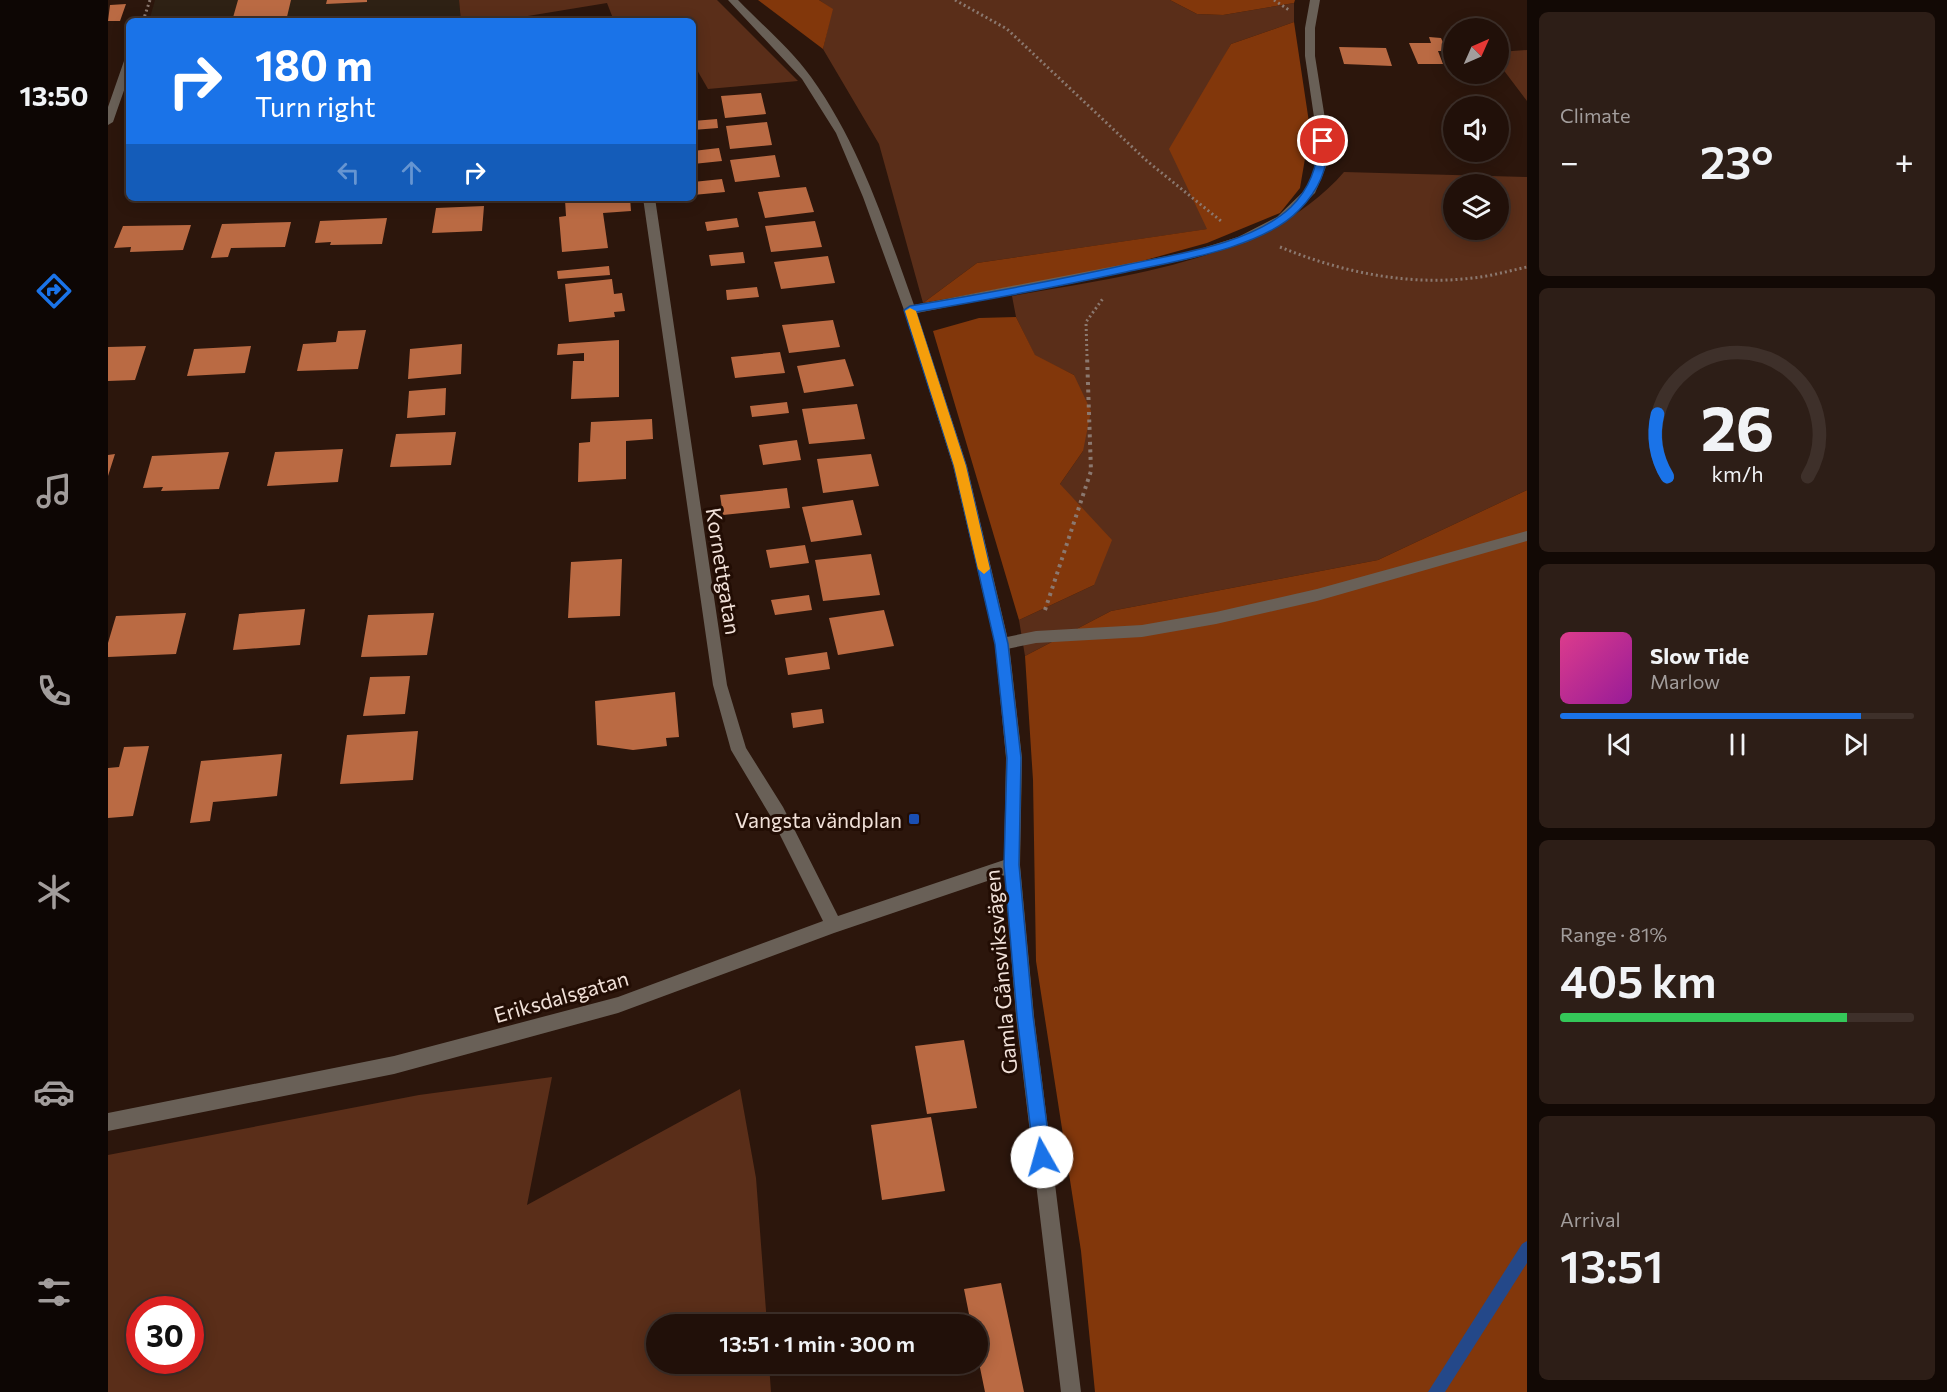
<!DOCTYPE html>
<html lang="en">
<head>
<meta charset="utf-8">
<style>
  :root { --surface:#211009; --page:#2d1e17; --text:#f1f3f6; --muted:#a29d9c; --line:#3e302a; --accent:#1a73e8 }
  body { margin:0; font-family:Commissioner,sans-serif; background:var(--page); color:var(--text); height:100vh; display:flex; flex-direction:column; font-size:22px; white-space:nowrap }
  * { box-sizing:border-box; margin:0 }
  p { font-size:20px; color:var(--muted) }
  .icon { flex:none; width:33px; height:33px; fill:none; stroke:currentColor; stroke-width:2; stroke-linecap:round; stroke-linejoin:round }
  .map { position:relative; flex:1; overflow:hidden }
  .details { display:flex; flex-direction:column; gap:12px; padding:12px; background:#120905; width:420px }
  .details>* { flex:none }
  .banner { position:absolute; left:18px; top:18px; width:570px; height:183px; border-radius:9px; box-shadow:0 3px 15px #0003,0 0 0 2px var(--line); background:#1a73e8; color:#fff; overflow:hidden }
  .needle { width:39px; rotate:45deg }
  .fabs { position:absolute; left:1335px; top:18px; display:grid; gap:12px }
  .fabs a { display:grid; place-items:center; width:66px; height:66px; border-radius:50%; background:var(--surface); box-shadow:0 3px 15px #0003,0 0 0 2px var(--line); font-size:30px }
  .speed { position:absolute; left:18px; top:1296px; display:flex; gap:12px; font-size:30px; font-weight:700; text-align:center }
  .speed>* { display:grid; place-content:center; width:78px; height:78px; border-radius:50%; background:var(--surface); box-shadow:0 3px 15px #0003,0 0 0 2px var(--line); line-height:1 }
  .speed .limit { border:9px solid #d22; background:#fff; color:#111 }
  .pin { position:absolute; display:grid; place-items:center; width:51px; height:51px; color:#fff; margin:-26px; border:3px solid #fff; border-radius:50%; box-shadow:0 2px 6px #0007 }
  .me { position:absolute; width:66px; margin:-33px; rotate:353deg; stroke-linejoin:round; filter:drop-shadow(0 0 4px #0008) }
  .turn { display:flex; align-items:center; gap:21px; height:126px; padding:0 30px; font-size:27px }
  .turn .icon { width:78px; height:78px; stroke-width:2.5 }
  .turn b { display:block; font-size:42px; line-height:51px }
  .lanes { display:flex; align-items:center; height:57px; padding:0 30px; background:#0003; justify-content:center; gap:30px; direction:ltr }
  .lanes .off { opacity:.35 }
  .big { font-size:45px; font-weight:600; line-height:1.1 }
  .details .tile { flex:1; display:flex; flex-direction:column; justify-content:center; gap:9px; min-width:0; padding:0 21px; border-radius:9px; background:var(--page) }
  .details .dial { align-items:center; gap:0 }
  .dial svg { height:156px; overflow:visible; fill:none; stroke:var(--line); stroke-width:7; stroke-linecap:round; text-anchor:middle }
  .dial text { fill:var(--text); stroke:none }
  .song { display:flex; align-items:center; gap:18px }
  .cover { width:72px; height:72px; border-radius:9px; background:linear-gradient(135deg,hsl(330 70% 55%),hsl(300 70% 35%)) }
  .played { height:6px; border-radius:3px; background:linear-gradient(90deg,var(--accent) 85%,var(--line) 85%) }
  .keys { display:flex; justify-content:space-around; direction:ltr }
  .heat { display:flex; justify-content:space-between; align-items:center; font-size:33px; direction:ltr }
  .charge { height:9px; border-radius:4px; background:linear-gradient(90deg,#34c759 81%,var(--line) 0) }
  .trip { position:absolute; left:538px; top:1314px; width:342px; height:60px; border-radius:30px; background:var(--surface); box-shadow:0 3px 15px #0003,0 0 0 2px var(--line); font-weight:600; line-height:60px; text-align:center }
  main { display:flex; flex:1; min-height:0 }
  .menu { display:flex; flex-direction:column; width:108px; justify-content:space-around; align-items:center; background:#0d0604; color:var(--muted) }
  .menu .icon { width:42px; height:42px }
  .menu .current { color:var(--accent) }
  .menu b { font-size:27px; color:var(--text) }
  .map>svg:first-child { display:block }
  .education { fill:#2e2114 }
  .green { fill:#5a2e19; fill-rule:evenodd }
  .forest { fill:#82370b }
  .lines { fill:none; stroke-linecap:round; stroke-linejoin:round }
  .stream { fill:#244889; fill-rule:evenodd }
  .building { fill:#ba6a43 }
  .path-far1 { stroke:#8b786f; stroke-width:3; stroke-dasharray:2 3; stroke-linecap:butt }
  .path { stroke:#8b786f; stroke-width:4; stroke-dasharray:3 4.5; stroke-linecap:butt }
  .lane { fill:#696057; fill-rule:evenodd }
  .street { fill:#696057; fill-rule:evenodd }
  .route { fill:#1a73e8; stroke:#114b97; stroke-width:1.5 }
  .slow { fill:#f59e0b }
  .transit-dot { fill:#1a4fb4; stroke:#220d04; stroke-width:2 }
  .labels { text-anchor:middle; dominant-baseline:central; stroke-width:6; stroke-linejoin:round; paint-order:stroke }
  .street-label { font-size:21px; fill:#f1e1d9; stroke:#220d04 }
  .poi-label { font-size:21px; fill:#f1e1d9; stroke:#220d04; text-anchor:end }
</style>
</head>
<body>
<main>
<nav class="menu">
<b>13:50</b>
<svg class="icon current" aria-label="directions" viewBox="0 0 24 24"><path d="M12 3l9 9-9 9-9-9zM9 14v-3h6M13 9l2 2-2 2"/></svg>
<svg class="icon" aria-label="music" viewBox="0 0 24 24"><path d="M9 18V5l10-2v13"/><circle cx="6" cy="18" r="3"/><circle cx="16" cy="16" r="3"/></svg>
<svg class="icon" aria-label="phone" viewBox="0 0 24 24"><path d="M5 4h4l2 5-3 2q2 4 5 5l2-3 5 2v4C11 20 4 13 5 4z"/></svg>
<svg class="icon" aria-label="climate" viewBox="0 0 24 24"><path d="M12 3v18M4 7l16 10M4 17L20 7"/></svg>
<svg class="icon" aria-label="car" viewBox="0 0 24 24"><path d="M5 17H2v-5l4-1 3-4h7l3 4 3 1v5h-3M9 17h6M6 11h13"/><circle cx="7" cy="17" r="2"/><circle cx="17" cy="17" r="2"/></svg>
<svg class="icon" aria-label="filters" viewBox="0 0 24 24"><path d="M4 7h16M4 17h16"/><circle cx="9" cy="7" r="2"/><circle cx="15" cy="17" r="2"/></svg>
</nav>
<div class="map">
<svg width="1419" height="1392" viewBox="0 0 1419 1392">
  <rect width="100%" height="100%" fill="#2c160c"/>
  <!-- education -->
  <path class="education" d="M47,0H351L353,21H41Z"/>
  <!-- green -->
  <path class="green" d="M351,0H609L690,81L600,89L585,63V21H506L499,3L390,21H353Z
    M711,0H1062L1089,14L1115,15L1186,3V22L1123,44L1108,72L1100,229L869,263L815,303L771,144L715,49L724,9Z
    M1419,50V101L1391,64V52Z
    M1236,172L1419,177V490L1270,560L1003,611L917,656L911,620L986,585L952,484L975,451L966,375L927,356L908,317L904,296C1014,276 1159,261 1236,172ZM1346,184H1390V230H1346Z
    M444,1077L419,1205L632,1089L648,1178L659,1324H549V1364H661L663,1392H0V1155L311,1095ZM32,1310H82V1360H32Z"/>
  <!-- forest -->
  <path class="forest" d="M650,0H711L725,9L715,49Z
    M1062,0H1187L1186,3L1115,15L1089,14Z
    M1186,22L1202,129L1192,188L1172,213L1099,243L1016,266L815,303L869,263L1099,229L1061,149L1123,44Z
    M908,317L927,355L966,375L983,411L975,451L952,484L1004,540L986,585L911,620L825,331L871,318Z
    M1419,490V1392H987L973,1251L928,961L925,780L917,656L1003,611L1270,560Z"/>
  <g class="lines">
    <!-- stream -->
    <path class="stream" d="M1419,1241V1263L1337,1392H1320L1414,1244Z"/>
  </g>
  <!-- building -->
  <path class="building" d="M130,0H183L178,21H124Z
    M219,0H259V2L218,4Z
    M18,4L12,21H0L2,5Z
    M1321,37L1333,38L1339,51H1330L1335,64H1310L1301,43H1323Z
    M1231,47L1278,48L1284,66L1236,64Z
    M653,93L658,114L617,118L613,96Z
    M609,119L610,128L585,130V121Z
    M659,122L664,145L622,149L618,126Z
    M611,148L614,161L585,164V151Z
    M667,155L672,177L627,182L622,160Z
    M614,179L617,192L585,195V182Z
    M698,187L706,212L657,218L650,192Z
    M479,198H522L523,211L495,213L500,248L454,252L451,217L458,216L457,200Z
    M376,206L374,231L324,233L328,208Z
    M279,218L274,244L222,245L223,242L207,243L212,221Z
    M629,218L631,227L599,231L597,222Z
    M707,221L714,247L663,252L657,226Z
    M183,222L177,247L123,248L120,257L103,258L114,224Z
    M83,225L75,250L22,252L23,247L6,248L15,226Z
    M635,252L637,263L603,266L601,255Z
    M720,256L727,283L673,289L666,262Z
    M501,266L502,275L450,279L449,271Z
    M504,279L506,294L514,293L517,311L506,312L507,317L461,322L457,284Z
    M649,287L651,297L619,300L618,290Z
    M725,320L732,347L681,353L674,325Z
    M258,330L250,369L189,371L195,344L228,342L230,331Z
    M511,340V397L463,399L465,361H476V353L449,355L450,344Z
    M354,344L353,374L300,379L302,349Z
    M38,346L27,380L0,381V347Z
    M143,346L137,373L79,376L86,349Z
    M672,352L677,373L627,378L623,357Z
    M737,359L746,386L696,393L689,366Z
    M338,388L337,415L299,418L301,391Z
    M679,402L681,413L644,417L642,406Z
    M749,404L757,439L701,444L694,409Z
    M544,419L545,439L518,441V479L470,482L471,443L482,442L483,422Z
    M348,432L343,465L282,467L288,434Z
    M689,440L693,460L655,465L651,445Z
    M235,449L230,482L159,486L167,452Z
    M121,452L111,489L53,491L55,487L35,488L44,456Z
    M7,454L0,476V455Z
    M763,454L771,486L715,493L709,459Z
    M679,488L682,508L615,515L612,495Z
    M745,500L754,535L703,542L694,507Z
    M697,545L701,563L662,568L658,550Z
    M763,554L772,595L715,601L707,560Z
    M514,559L512,616L460,618L463,562Z
    M701,595L704,610L667,615L663,600Z
    M197,609L192,645L125,650L131,614Z
    M776,610L786,646L730,655L721,618Z
    M78,613L68,654L0,657V643L8,616Z
    M326,613L319,655L253,657L260,615Z
    M719,652L722,669L680,675L677,658Z
    M302,676L297,714L255,716L262,677Z
    M567,692L571,737L558,738L559,746L525,750L489,745L487,701Z
    M714,709L716,723L685,728L683,713Z
    M310,731L305,780L232,784L239,735Z
    M41,746L25,816L0,818V768L11,767L16,747Z
    M174,754L169,796L105,802L102,821L82,823L93,761Z
    M856,1040L869,1108L819,1114L807,1046Z
    M823,1117L837,1191L774,1200L763,1125Z
    M893,1283L916,1392H877L870,1358V1324H863L856,1289Z"/>
  <g class="lines">
    <!-- path-far1 -->
    <path class="path-far1" d="M847,0L899,29L1039,161L1113,221
      M1166,0L1181,10
      M35,21L42,0
      M1172,247C1233,272 1299,286 1365,278C1383,276 1401,271 1419,267
      M979,356L978,322L996,297"/>
    <!-- path -->
    <path class="path" d="M937,610L983,471L979,355"/>
    <!-- lane -->
    <path class="lane" d="M1419,531V541L1209,601L1108,624L1034,637L928,643L894,650L889,648L887,644L889,640L894,638L928,631L1034,625L1108,612L1209,589Z"/>
    <!-- street -->
    <path class="street" d="M620,0H630C654,25 683,49 703,77C752,145 778,227 806,305L1085,251L1130,237L1169,217L1198,189L1210,162V144L1197,56V28L1202,0H1212L1207,28V56L1221,144L1220,162L1207,193L1177,222L1139,242L1085,258L809,313L859,466L901,644L914,758L912,865L926,1016L973,1392H953L908,1016L897,875L726,933L510,1013L286,1074L0,1131V1113L286,1056L510,997L715,921L663,817L623,750L605,685L535,198H547L619,685L638,748L675,807L730,916L896,860L898,758L887,644L845,466L796,310L755,197L728,133L694,79Z
      M21,58V76L5,122L0,125V107L16,61Z"/>
  </g>
  <!-- route -->
  <path class="route" d="M1215,138L1220,141C1220,169 1211,190 1191,210C1155,248 1068,261 1018,272C948,287 878,300 808,312L858,466L900,644L913,758L911,865L925,1016L943,1157L940,1163L934,1166L928,1163L926,1157L909,1016L896,865L899,758L887,644L846,466L796,310L802,306C874,294 946,281 1017,265C1069,254 1144,244 1183,207C1202,188 1210,167 1210,141Z"/>
  <!-- slow -->
  <path class="slow" d="M802,308L808,311L858,466L882,569L876,574L870,569L846,466L797,311Z"/>
  <!-- markers -->
  <rect class="transit-dot" x="800" y="813" width="12" height="12" rx="3"/>
  <g class="labels">
    <!-- street labels -->
    <g class="street-label">
      <text transform="translate(616 571) rotate(81)">Kornettgatan</text>
      <text transform="translate(892 972) rotate(-95)">Gamla Gånsviksvägen</text>
      <text transform="translate(453 996) rotate(-16)">Eriksdalsgatan</text>
    </g>
    <!-- poi labels -->
    <g class="poi-label">
      <text x="794" y="819">Vangsta vändplan</text>
    </g>
  </g>
</svg>
<div class="fabs">
<a><svg class="needle" viewBox="-14 -14 28 28"><path d="M0-13l5 13h-10z" fill="#e53935"/><path d="M0 13l5-13h-10z" fill="#a29d9c"/></svg></a>
<a><svg class="icon" aria-label="sound" viewBox="0 0 24 24"><path d="M4 9h4l5-4v14l-5-4H4zM17 9q2 3 0 6"/></svg></a>
<a><svg class="icon" aria-label="layers" viewBox="0 0 24 24"><path d="M12 4l9 5-9 5-9-5zM3 14l9 5 9-5"/></svg></a>
</div>
<div class="speed"><div class="limit">30</div></div>
<div class="pin" style="left:1215px;top:141px;background:#d93025"><svg class="icon" aria-label="arrive" viewBox="0 0 24 24"><path d="M6 21V4h12l-3 4 3 4H6"/></svg></div>
<svg class="me" style="left:934px;top:1157px" viewBox="-20 -20 40 40"><circle r="19" fill="#fff"/><path d="M0-13L10 11 0 6-10 11z" fill="#1a73e8"/></svg>
<div class="trip">13:51 · 1 min · 300 m</div>
<div class="banner">
<div class="turn"><svg class="icon" aria-label="right" viewBox="0 0 24 24"><path d="M7 20v-9h11M14 6l5 5-5 5"/></svg><div><b>180 m</b>Turn right</div></div>
<div class="lanes"><svg class="icon off" aria-label="left" viewBox="0 0 24 24"><path d="M17 20v-9H6M10 6l-5 5 5 5"/></svg><svg class="icon off" aria-label="ahead" viewBox="0 0 24 24"><path d="M12 20V5M6 11l6-6 6 6"/></svg><svg class="icon" aria-label="right" viewBox="0 0 24 24"><path d="M7 20v-9h11M14 6l5 5-5 5"/></svg></div>
</div>
</div>
<section class="details">
<div class="tile"><p>Climate</p>
<div class="heat"><a>−</a><b class="big">23°</b><a>+</a></div>
</div>
<div class="tile dial"><svg viewBox="0 0 100 80">
<path d="M14 69A42 42 0 1 1 86 69"/>
<path d="M14 69A42 42 0 0 1 9 37" stroke="#1a73e8"/>
<text x="50" y="56" font-size="32" font-weight="700">26</text>
<text x="50" y="72" font-size="11">km/h</text>
</svg></div>
<div class="tile">
<div class="song"><i class="cover"></i><div><b>Slow Tide</b><p>Marlow</p></div></div>
<div class="played"></div>
<div class="keys"><svg class="icon" aria-label="previous" viewBox="0 0 24 24"><path d="M18 5L8 12l10 7zM5 5v14"/></svg><svg class="icon" aria-label="pause" viewBox="0 0 24 24"><path d="M8 5v14M16 5v14"/></svg><svg class="icon" aria-label="next" viewBox="0 0 24 24"><path d="M6 5l10 7-10 7zM19 5v14"/></svg></div>
</div>
<div class="tile"><p>Range · 81%</p><b class="big">405 km</b><div class="charge"></div></div>
<div class="tile"><p>Arrival</p><b class="big">13:51</b></div>
</section>
</main>
</body>
</html>
